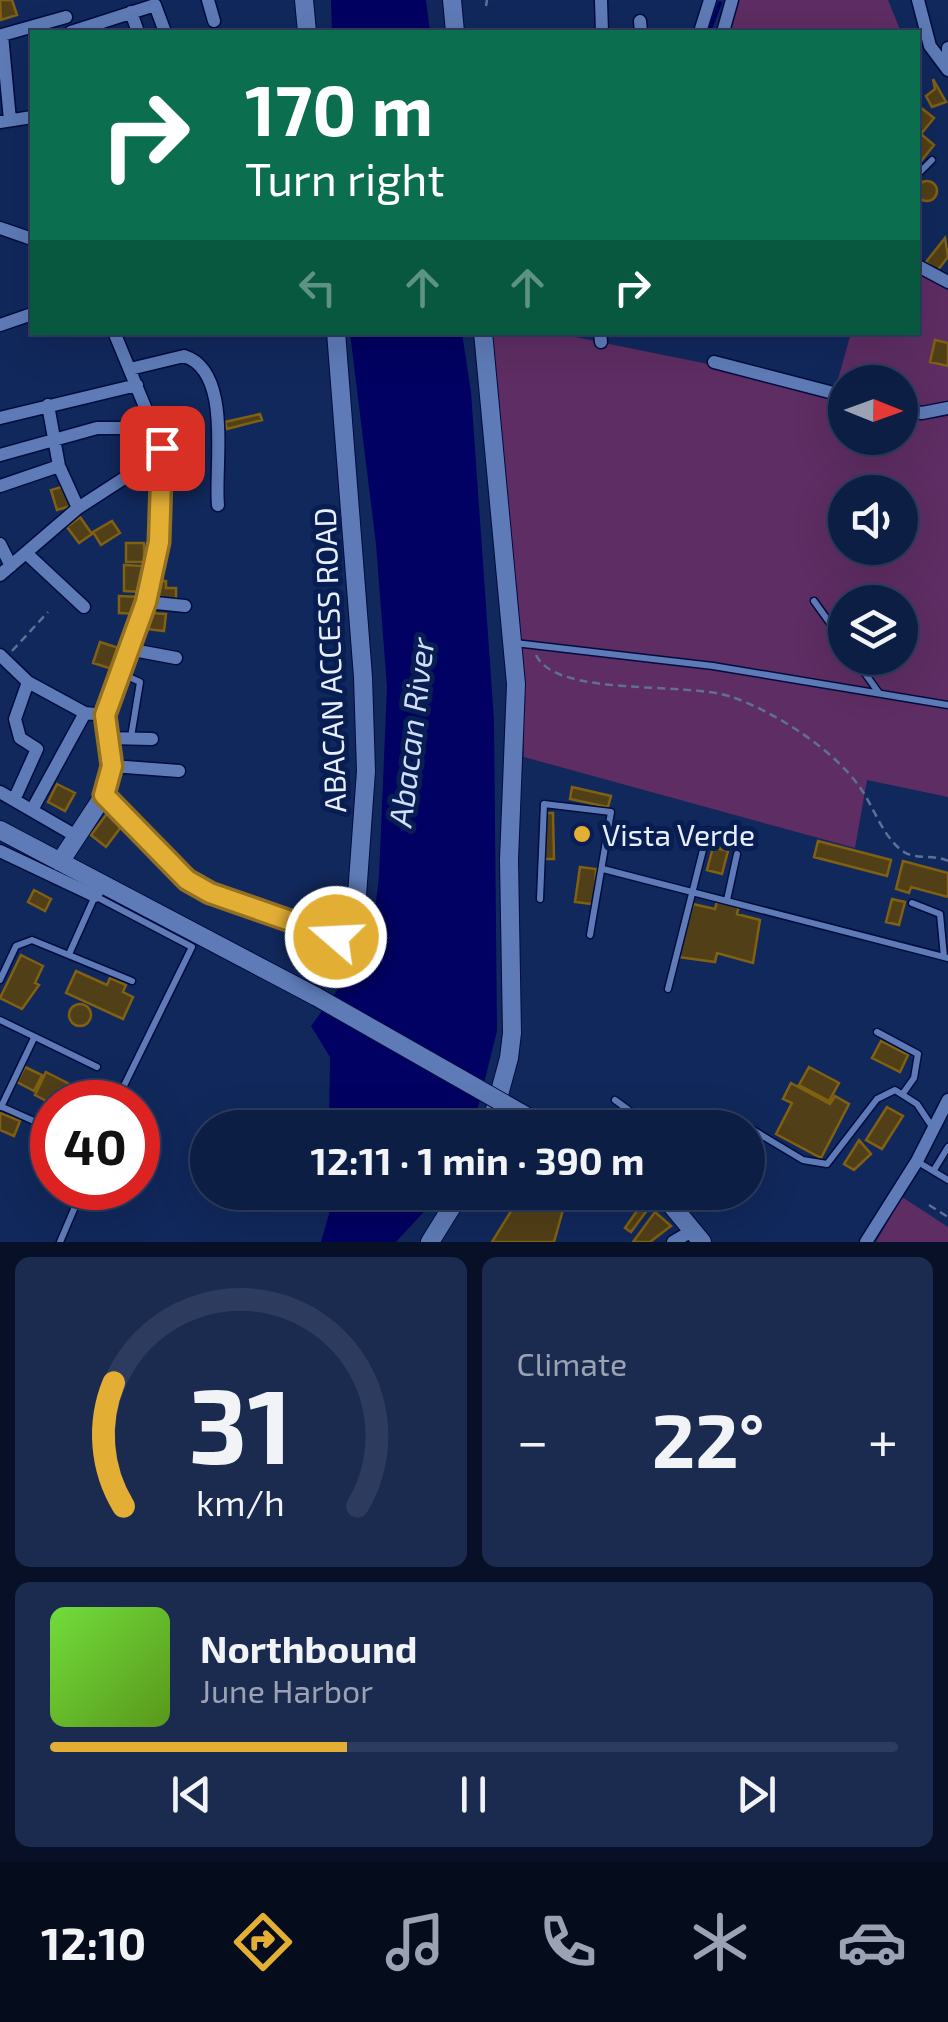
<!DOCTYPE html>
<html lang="en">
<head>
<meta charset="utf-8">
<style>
  :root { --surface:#0d1e45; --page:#1b2b50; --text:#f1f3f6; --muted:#9aa2b3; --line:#2d3c5e; --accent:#e3ae34 }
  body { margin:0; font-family:"Exo 2",sans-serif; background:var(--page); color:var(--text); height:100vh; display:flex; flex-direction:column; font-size:38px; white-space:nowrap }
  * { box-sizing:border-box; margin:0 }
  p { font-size:32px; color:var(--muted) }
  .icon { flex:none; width:55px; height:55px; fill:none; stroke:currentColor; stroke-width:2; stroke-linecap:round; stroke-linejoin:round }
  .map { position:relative; height:1242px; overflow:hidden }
  .drawer { display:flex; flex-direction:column; gap:15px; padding:15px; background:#071026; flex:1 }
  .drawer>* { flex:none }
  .banner { position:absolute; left:30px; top:30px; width:890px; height:305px; border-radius:0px; box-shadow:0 10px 40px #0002,0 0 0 2px var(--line); background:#0b6e4f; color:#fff; overflow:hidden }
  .needle { width:65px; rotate:91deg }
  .buttons { position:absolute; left:828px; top:365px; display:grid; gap:20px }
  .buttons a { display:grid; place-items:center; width:90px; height:90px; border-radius:50%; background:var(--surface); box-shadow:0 10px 40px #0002,0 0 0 2px var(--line); font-size:50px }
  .speed { position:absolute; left:30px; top:1080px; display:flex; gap:20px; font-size:50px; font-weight:700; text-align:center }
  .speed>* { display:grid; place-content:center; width:130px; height:130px; border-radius:50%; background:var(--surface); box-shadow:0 10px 40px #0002,0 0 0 2px var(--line); line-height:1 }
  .speed .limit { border:15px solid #d22; background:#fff; color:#111 }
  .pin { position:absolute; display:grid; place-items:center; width:85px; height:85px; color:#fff; margin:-42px; border-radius:20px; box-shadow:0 5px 15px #0006 }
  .me { position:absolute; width:110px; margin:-55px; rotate:289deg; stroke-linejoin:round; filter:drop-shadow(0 0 8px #0008) }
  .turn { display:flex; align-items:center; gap:35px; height:210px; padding:0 50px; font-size:45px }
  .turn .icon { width:130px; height:130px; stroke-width:2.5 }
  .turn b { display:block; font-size:70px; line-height:85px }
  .lanes { display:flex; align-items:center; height:95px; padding:0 50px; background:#0003; justify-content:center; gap:50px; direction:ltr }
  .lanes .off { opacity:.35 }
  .big { font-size:75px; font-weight:700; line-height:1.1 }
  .drawer .tile { flex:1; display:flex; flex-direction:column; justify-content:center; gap:15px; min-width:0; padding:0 35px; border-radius:15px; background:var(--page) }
  .drawer .dial { align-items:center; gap:0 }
  .dial svg { height:260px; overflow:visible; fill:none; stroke:var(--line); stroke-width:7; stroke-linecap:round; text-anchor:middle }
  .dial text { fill:var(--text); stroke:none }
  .song { display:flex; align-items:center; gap:30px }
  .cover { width:120px; height:120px; border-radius:15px; background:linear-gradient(135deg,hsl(100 70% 55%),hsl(90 70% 35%)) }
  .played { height:10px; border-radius:5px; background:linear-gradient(90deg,var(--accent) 35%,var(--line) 35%) }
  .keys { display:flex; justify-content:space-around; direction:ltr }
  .heat { display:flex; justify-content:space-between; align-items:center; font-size:55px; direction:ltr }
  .drawer .tiles { flex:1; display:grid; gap:15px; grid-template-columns:1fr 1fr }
  .tile:last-child { grid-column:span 2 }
  .trip { position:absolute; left:190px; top:1110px; width:575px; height:100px; border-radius:50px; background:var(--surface); box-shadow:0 10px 40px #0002,0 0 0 2px var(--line); font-weight:700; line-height:100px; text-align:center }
  .tabs { display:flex; height:160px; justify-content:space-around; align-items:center; background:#050c1c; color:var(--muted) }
  .tabs .icon { width:70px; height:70px }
  .tabs .current { color:var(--accent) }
  .tabs b { font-size:45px; color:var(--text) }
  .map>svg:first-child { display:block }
  .green { fill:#5e2d63; fill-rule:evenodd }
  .water { fill:#000162 }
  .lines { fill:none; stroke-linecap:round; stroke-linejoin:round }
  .stream { stroke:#000162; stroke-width:4 }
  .building { fill:#513f17; stroke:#806011; stroke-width:2.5 }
  .lane-casing { stroke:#010c3f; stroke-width:9 }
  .street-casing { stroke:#010c3f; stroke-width:15 }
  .secondary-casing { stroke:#010c3f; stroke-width:20 }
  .path { stroke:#5f7096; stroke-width:2.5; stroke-dasharray:8 5; stroke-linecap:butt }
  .lane { stroke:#5e7bb7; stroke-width:6 }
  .street { stroke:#5e7bb7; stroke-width:12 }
  .secondary { stroke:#5e7bb7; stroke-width:18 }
  .secondary-bridge-casing { stroke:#010c3f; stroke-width:20; stroke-linecap:butt }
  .secondary-bridge { stroke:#5e7bb7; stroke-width:18 }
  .route-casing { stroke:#947122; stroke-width:25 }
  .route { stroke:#e3ae34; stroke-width:18 }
  .poi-dot { fill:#e3ae34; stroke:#081d51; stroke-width:4 }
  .labels { text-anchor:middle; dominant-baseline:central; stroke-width:10; stroke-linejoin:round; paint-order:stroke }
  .street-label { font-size:30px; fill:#e7eefc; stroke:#081d51 }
  .poi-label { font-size:30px; fill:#e7eefc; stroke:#081d51; text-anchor:start }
  .water-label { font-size:32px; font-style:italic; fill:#d1def7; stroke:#081d51 }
</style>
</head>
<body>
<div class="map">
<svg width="948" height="1242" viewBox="0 0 948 1242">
  <rect width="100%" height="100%" fill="#11285c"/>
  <!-- green -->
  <path class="green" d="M739,0H888L901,32H730Z
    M918,269L948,286V406L921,410L900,405V382H845V393L835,390L851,333L918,332Z
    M490,333H574L575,337L703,363L845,400V438H900V414L948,413V797L867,780L855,848L524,757L523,685ZM845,492H900V548H845ZM845,602H900V658H845Z
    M902,1197L948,1227V1242H876Z"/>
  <!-- water -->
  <path class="water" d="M331,0H426L430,32H332Z
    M350,333H462L471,392L494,720L497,1031L473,1127H329L330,1057L311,1026L361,958L372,934L379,877L387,687L376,544Z
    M327,1193V1192L441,1193L396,1242H321L329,1214Z"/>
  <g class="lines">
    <!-- stream -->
    <path class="stream" d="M709,32L720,3"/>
  </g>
  <!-- building -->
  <path class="building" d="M0,0H12L17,15L1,20Z
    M933,79L946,102L932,107L926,96L935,89Z
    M920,107L934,118L921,134L934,145L918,165Z
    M917 191a10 10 0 1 1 20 0a10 10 0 1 1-20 0Z
    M945,238L948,257L937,271L926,262Z
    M935,340L948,343V366L930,362Z
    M192,413L196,426L185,430L191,449L184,451L181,441L170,444L163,422Z
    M260,414L262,420L227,429L225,422Z
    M65,486L71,506L57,510L51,490Z
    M80,517L92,534L79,543L67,527Z
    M112,521L120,533L101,545L93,532Z
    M126,543H144V562H126Z
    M124,565L143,566V592L124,591Z
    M154,581H166V588H176V600H153Z
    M119,596L140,597L139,614L119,613Z
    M149,613L166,614L164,631L147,629Z
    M100,642L119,648L112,669L93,663Z
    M57,784L75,793L65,811L48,802Z
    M572,787L611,796L608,807L570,799Z
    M109,811L124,823L106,847L91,835Z
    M542,813H553L554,859H544Z
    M717,829L734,833L730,849L713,845Z
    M818,841L891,860L887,876L814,857Z
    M713,847L728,851L722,874L707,870Z
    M903,861L948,873V897L911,887L909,893L896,889Z
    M580,867L596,869L595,900L591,904L575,902Z
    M34,890L51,899L45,911L28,902Z
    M324,893L329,904L308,913L303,902Z
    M892,899L905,902L899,925L886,922Z
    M717,901L739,906L737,914L760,920L753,963L717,953L715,962L678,957L693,904L715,909Z
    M21,955L43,966L35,983L39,985L22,1009L0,998Z
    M76,971L107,985L110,978L126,985L123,992L133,997L123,1019L66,993Z
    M69 1015a11 11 0 1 1 22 0a11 11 0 1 1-22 0Z
    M881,1041L908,1055L900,1072L872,1058Z
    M25,1067L42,1075L34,1091L17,1082Z
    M809,1067L839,1083L829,1101L799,1085Z
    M46,1072L89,1094L85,1102L52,1104L35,1095Z
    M791,1083L830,1104L835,1096L849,1104L821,1158L776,1134L792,1103L783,1099Z
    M887,1107L903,1116L882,1149L866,1140Z
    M0,1113L20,1121L14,1136L0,1130Z
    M859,1140L871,1154L854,1170L844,1164Z
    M523,1192H568L554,1242H492Z
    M644,1201L651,1205L631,1232L625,1228Z
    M655,1212L671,1226L650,1242H633Z"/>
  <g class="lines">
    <defs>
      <path id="lane" d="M918,174L932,160
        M814,601L845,644
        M515,643L713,666L948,705
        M854,658L879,693
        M120,673L140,682L131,737
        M603,869L948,958
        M540,899L544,804L611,812L590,935
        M727,900L737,854
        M912,903L940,914L944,957
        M70,952L95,896L192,947L116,1102
        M0,980L16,946L32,940L132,981
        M668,989L708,830
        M0,1020L97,1067
        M877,1032L918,1054L914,1078L904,1092
        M615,1100L653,1128
        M0,1106L52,1129
        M1,1107L34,1038
        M714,1128L734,1121L743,1124L803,1160L827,1164L877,1099L895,1090L917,1104L933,1128
        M918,1162L948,1180
        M934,1170L948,1147
        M60,1242L83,1188"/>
      <path id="street" d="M208,0L214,21
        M601,0L602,32
        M918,0L930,46L948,70
        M131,12L138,32
        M640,21L641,32
        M71,32L155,5L165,32
        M700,32L710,0
        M723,32L732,0
        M948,48V60
        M10,120L2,35L66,17
        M0,122L32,117
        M0,228L32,239
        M918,266L948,282
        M0,325L32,314
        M600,332L601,342
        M714,362L845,396
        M130,369L184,356C233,371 214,467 218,505
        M48,405L59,466L78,508
        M900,410L922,413L948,408
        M0,418L137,385
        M0,455L97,428H124
        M0,486L59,466
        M0,544L11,566
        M26,553L84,607
        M0,575L78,508L163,453
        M146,602L185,606
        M128,649L176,658
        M0,655L28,682L15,719L20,738L37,749L14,800
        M28,682L85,713L105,715
        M106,738L152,739
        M112,766L179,771
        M0,792L76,836
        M104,795L112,766L105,715L146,602L159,543L163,490L162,448L114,332
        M32,810L85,713
        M0,851L95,896L102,884
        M673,1242L695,1229
        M866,1242L917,1161L948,1100"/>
      <path id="secondary" d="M304,0L307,32
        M452,0L455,32
        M483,332L516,684L509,860L512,1033L509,1058L490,1128
        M0,830L317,997
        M60,862L104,795L187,880L210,893L328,936L349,933L355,923L366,771L363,677L336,332
        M656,1192L668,1201L702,1242
        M430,1242L461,1192"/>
    </defs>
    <!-- lane casing -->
    <use href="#lane" class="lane-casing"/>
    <!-- street casing -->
    <use href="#street" class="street-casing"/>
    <!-- secondary casing -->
    <use href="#secondary" class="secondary-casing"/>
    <!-- path -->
    <path class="path" d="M486,6L487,0
      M12,651L48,612
      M536,655C556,698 687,681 732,697C775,712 835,750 861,789C875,809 883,838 904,852C916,860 934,854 948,861
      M929,1205L948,1217"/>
    <!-- lane -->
    <use href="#lane" class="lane"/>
    <!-- street -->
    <use href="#street" class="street"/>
    <!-- secondary -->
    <use href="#secondary" class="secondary"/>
    <defs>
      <path id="secondary-bridge" d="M317,997L540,1124"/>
    </defs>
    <!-- secondary-bridge casing -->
    <use href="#secondary-bridge" class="secondary-bridge-casing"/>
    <!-- secondary-bridge -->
    <use href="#secondary-bridge" class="secondary-bridge"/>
  </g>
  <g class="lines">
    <defs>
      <path id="route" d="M162,448L159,542L146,602L105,715L112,766L104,795L187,880L210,893L336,937"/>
    </defs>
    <!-- route casing -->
    <use href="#route" class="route-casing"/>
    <!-- route -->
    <use href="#route" class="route"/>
  </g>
  <!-- markers -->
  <circle class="poi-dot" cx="582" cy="834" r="10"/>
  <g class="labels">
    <!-- street labels -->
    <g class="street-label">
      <text transform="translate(329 660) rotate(-92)">ABACAN ACCESS ROAD</text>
    </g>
    <!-- poi labels -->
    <g class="poi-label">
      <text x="602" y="834">Vista Verde</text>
    </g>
    <!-- water labels -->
    <g class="water-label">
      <text transform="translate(410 732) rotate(-83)">Abacan River</text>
    </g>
  </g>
</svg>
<div class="buttons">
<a><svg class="needle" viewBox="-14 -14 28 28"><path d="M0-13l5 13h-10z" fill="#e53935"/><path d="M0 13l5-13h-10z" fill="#9aa2b3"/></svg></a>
<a><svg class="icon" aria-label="sound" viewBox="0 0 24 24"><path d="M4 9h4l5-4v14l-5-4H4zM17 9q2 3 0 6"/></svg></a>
<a><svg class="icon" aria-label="layers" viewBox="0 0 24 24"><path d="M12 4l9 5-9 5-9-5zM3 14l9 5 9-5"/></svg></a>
</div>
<div class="speed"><div class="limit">40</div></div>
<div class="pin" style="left:162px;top:448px;background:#d93025"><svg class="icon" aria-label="arrive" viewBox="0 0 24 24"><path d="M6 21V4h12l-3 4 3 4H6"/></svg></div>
<svg class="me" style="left:336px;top:937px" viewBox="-20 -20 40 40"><circle r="17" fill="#e3ae34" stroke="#fff" stroke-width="3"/><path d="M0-11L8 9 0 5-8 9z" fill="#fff"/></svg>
<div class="trip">12:11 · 1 min · 390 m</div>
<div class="banner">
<div class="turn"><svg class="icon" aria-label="right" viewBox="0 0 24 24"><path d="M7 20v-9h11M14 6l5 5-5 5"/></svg><div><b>170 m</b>Turn right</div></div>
<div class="lanes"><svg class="icon off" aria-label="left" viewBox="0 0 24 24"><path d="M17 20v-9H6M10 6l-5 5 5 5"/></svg><svg class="icon off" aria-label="ahead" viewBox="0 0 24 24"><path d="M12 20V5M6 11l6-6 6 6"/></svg><svg class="icon off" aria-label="ahead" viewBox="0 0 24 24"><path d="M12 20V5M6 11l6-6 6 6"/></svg><svg class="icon" aria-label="right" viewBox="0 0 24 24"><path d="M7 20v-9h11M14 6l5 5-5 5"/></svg></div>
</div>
</div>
<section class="drawer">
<div class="tiles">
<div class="tile dial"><svg viewBox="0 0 100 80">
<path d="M14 69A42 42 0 1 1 86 69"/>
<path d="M14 69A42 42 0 0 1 11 31" stroke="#e3ae34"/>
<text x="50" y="56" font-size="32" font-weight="700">31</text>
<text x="50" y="72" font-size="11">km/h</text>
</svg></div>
<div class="tile"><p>Climate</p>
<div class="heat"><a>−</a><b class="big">22°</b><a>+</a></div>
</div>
<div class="tile">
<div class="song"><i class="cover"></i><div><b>Northbound</b><p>June Harbor</p></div></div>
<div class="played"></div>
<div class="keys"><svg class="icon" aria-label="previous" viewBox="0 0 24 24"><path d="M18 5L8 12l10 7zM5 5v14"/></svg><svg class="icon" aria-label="pause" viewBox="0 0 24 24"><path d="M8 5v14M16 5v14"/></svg><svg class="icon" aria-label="next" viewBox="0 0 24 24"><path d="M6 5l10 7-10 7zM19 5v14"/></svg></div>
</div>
</div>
</section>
<nav class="tabs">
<b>12:10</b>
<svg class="icon current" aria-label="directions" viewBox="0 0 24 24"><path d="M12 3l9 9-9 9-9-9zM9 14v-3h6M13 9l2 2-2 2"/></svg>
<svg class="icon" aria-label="music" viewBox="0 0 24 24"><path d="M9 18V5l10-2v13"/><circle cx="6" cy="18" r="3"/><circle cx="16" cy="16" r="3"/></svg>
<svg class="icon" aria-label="phone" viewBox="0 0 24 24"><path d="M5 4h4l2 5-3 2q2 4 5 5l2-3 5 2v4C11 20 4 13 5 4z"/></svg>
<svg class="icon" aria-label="climate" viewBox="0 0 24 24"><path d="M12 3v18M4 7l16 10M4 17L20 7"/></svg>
<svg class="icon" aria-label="car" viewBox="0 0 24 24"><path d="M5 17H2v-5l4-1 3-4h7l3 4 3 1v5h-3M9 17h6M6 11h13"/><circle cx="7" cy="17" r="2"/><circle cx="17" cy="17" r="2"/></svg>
</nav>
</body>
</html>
